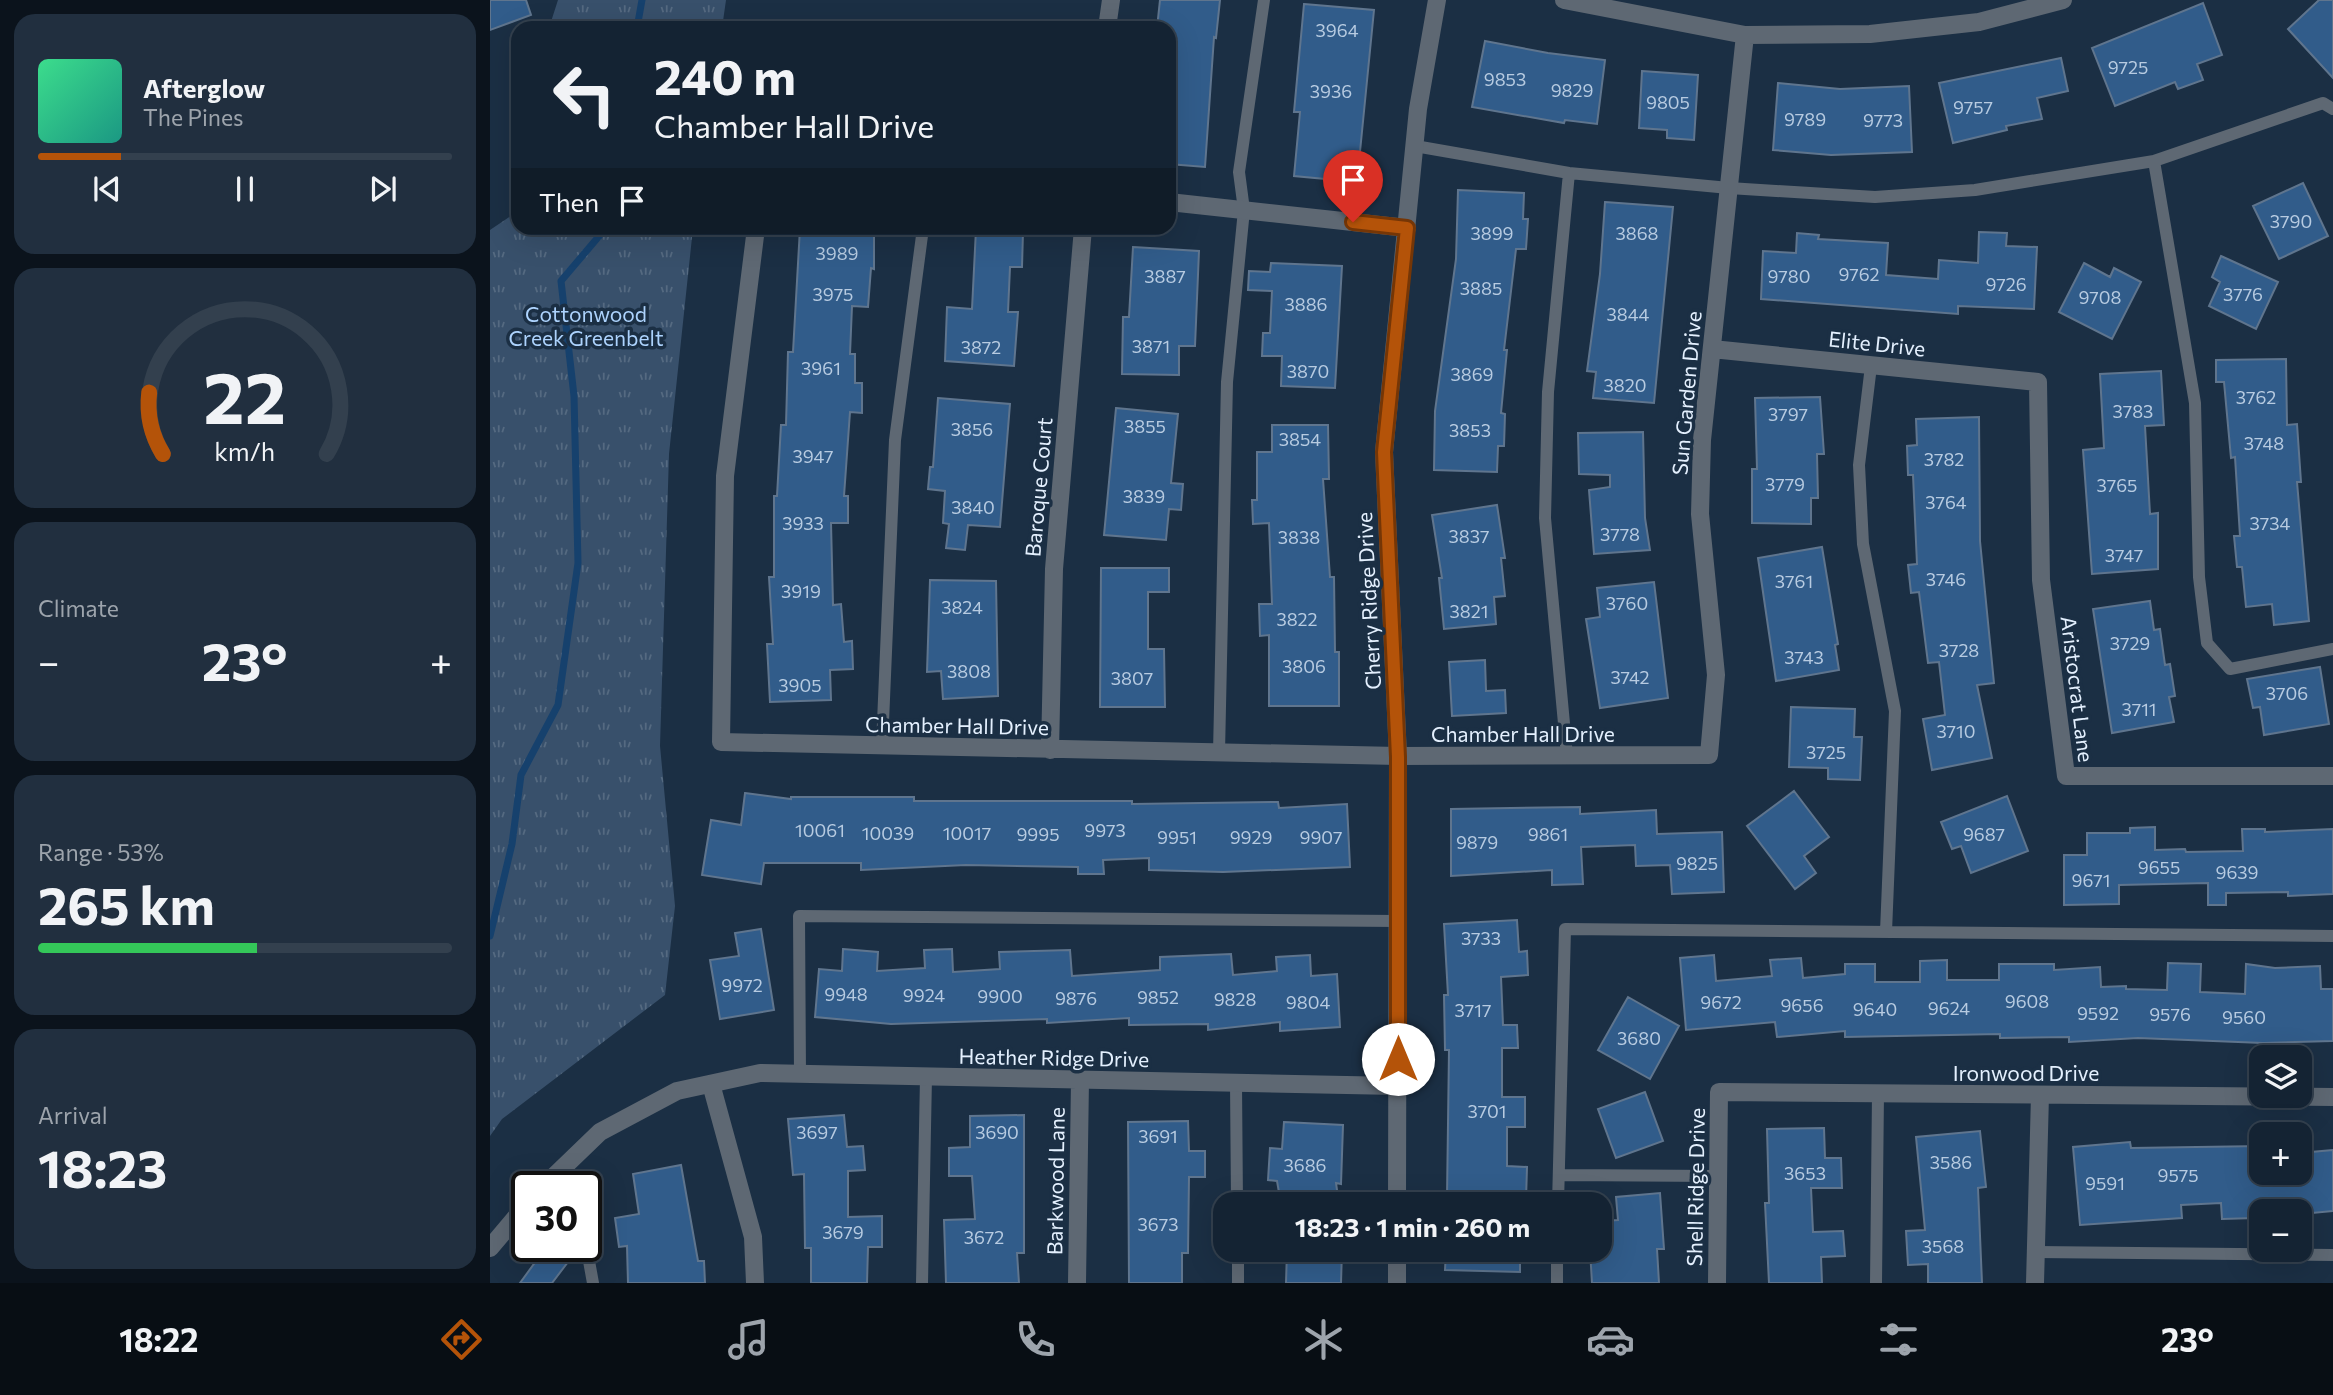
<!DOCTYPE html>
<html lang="en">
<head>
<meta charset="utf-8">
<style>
  :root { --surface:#142333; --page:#212f3f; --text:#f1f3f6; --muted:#9da4ac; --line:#33404e; --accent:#b45309 }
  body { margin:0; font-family:Commissioner,sans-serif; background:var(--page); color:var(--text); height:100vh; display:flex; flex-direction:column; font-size:26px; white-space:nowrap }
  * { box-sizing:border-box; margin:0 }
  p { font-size:23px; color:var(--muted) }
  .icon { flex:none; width:38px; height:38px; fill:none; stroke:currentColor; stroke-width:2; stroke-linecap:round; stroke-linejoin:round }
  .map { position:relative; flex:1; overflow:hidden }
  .panel { display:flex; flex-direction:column; gap:14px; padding:14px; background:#0b131c; width:490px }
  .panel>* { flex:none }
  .guide { position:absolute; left:21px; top:21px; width:665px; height:214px; border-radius:21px; box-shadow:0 7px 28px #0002,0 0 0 2px var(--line); background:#142333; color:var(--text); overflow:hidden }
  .tools { position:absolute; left:1759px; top:1045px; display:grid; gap:14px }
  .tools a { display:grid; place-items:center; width:63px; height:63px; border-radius:14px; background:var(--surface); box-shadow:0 7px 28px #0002,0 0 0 2px var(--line); font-size:35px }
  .speed { position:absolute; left:21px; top:1171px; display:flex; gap:14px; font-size:35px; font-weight:700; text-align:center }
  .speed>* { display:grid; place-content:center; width:91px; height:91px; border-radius:50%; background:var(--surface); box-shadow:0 7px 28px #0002,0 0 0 2px var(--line); line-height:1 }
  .speed .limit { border:4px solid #111; border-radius:10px; background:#fff; color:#111 }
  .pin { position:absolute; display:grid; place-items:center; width:60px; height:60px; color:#fff; margin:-72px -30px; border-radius:50% 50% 50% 0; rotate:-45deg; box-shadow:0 0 7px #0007 }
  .pin .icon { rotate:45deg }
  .me { position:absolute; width:77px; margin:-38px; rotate:0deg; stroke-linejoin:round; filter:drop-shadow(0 0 5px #0008) }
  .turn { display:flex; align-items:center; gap:24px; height:147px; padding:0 28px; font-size:32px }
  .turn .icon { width:91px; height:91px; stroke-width:2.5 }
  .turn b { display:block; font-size:49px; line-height:60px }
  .then { display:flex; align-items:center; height:66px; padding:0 28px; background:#0003; gap:14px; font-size:26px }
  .big { font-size:52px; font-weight:700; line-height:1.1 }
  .panel .tile { flex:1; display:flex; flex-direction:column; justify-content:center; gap:10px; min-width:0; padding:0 24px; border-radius:21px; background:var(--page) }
  .panel .dial { align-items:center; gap:0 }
  .dial svg { height:182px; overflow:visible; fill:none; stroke:var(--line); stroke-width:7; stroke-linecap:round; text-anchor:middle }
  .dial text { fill:var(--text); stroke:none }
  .song { display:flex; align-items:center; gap:21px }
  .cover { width:84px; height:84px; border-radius:10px; background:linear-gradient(135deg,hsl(150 70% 55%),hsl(170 70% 35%)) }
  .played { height:7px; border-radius:4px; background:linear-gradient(90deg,var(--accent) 20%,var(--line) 20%) }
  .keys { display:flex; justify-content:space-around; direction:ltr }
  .heat { display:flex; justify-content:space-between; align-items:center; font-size:38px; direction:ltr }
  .charge { height:10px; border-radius:5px; background:linear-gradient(90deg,#34c759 53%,var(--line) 0) }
  .trip { position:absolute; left:723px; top:1192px; width:399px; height:70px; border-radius:21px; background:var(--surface); box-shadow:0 7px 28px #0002,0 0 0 2px var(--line); font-weight:700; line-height:70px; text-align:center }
  .tab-bar { display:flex; height:112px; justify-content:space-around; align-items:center; background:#080e14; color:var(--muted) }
  .tab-bar .icon { width:49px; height:49px }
  .tab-bar .active { color:var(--accent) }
  .tab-bar b { font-size:32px; color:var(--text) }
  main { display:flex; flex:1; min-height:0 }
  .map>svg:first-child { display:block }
  .park { fill:url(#park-tufts) }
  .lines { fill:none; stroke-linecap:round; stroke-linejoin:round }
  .stream { stroke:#16416d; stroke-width:7 }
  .building { fill:#315c8a; stroke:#5f758e; stroke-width:2 }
  .lane { stroke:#5e6873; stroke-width:12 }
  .street { stroke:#5e6873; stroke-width:18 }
  .route-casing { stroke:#753606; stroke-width:18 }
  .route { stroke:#b45309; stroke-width:12 }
  .labels { text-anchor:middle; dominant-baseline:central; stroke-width:7; stroke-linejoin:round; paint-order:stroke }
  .number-label { font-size:18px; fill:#b7cbe1 }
  .park-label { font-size:21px; fill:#add3fd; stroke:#1b2f44 }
  .street-label { font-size:21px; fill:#e4f0fe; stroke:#1b2f44 }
</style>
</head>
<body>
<main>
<section class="panel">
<div class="tile">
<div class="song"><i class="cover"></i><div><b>Afterglow</b><p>The Pines</p></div></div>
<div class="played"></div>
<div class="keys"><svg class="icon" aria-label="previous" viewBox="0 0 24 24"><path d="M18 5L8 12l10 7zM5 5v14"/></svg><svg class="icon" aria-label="pause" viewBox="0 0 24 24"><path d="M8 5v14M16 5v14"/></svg><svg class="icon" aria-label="next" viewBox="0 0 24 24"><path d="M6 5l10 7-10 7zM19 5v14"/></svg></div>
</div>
<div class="tile dial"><svg viewBox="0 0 100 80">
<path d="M14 69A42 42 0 1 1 86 69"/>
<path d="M14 69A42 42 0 0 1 8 42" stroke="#b45309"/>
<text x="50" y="56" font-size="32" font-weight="700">22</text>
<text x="50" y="72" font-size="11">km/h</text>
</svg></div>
<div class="tile"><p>Climate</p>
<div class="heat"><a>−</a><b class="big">23°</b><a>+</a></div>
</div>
<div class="tile"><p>Range · 53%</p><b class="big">265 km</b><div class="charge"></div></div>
<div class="tile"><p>Arrival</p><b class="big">18:23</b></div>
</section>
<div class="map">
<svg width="1843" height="1283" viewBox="0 0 1843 1283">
  <defs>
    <pattern id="park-tufts" width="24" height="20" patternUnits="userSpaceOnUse" patternTransform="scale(1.75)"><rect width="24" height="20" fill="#38506b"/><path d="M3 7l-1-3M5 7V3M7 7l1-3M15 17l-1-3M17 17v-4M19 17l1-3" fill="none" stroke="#556a81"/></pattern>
  </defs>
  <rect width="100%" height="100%" fill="#1b2f44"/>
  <!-- park -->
  <path class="park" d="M68,0H236L232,28H59Z
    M28,211V228H203L179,454L170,746L185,906L175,995L12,1119L0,1136V230Z"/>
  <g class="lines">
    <!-- stream -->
    <path class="stream" d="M147,28L152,0
      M0,936L22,844L31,775L68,705L88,563L84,396L71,281L110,235V228"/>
  </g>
  <!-- building -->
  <path class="building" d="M0,0H36L41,15L0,30Z
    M670,0H730L726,38L724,37L715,167L679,164V28H667Z
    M1829,0H1843V78L1798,29Z
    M1713,3L1732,55L1707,64L1713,80L1688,89L1685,82L1625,106L1602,48Z
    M814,4L884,10L867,182L804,176L810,112H804Z
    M995,41L1058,53L1115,60L1107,124L1075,120L1074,123L982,107Z
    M1571,58L1578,91L1547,98L1552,119L1516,126L1517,130L1463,143L1449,83Z
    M1152,71L1208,75L1204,140L1177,138V130L1149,128Z
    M1288,83L1350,89L1419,86L1422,152L1341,155L1283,150Z
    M1813,183L1838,236L1789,259L1763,206Z
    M968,190L1034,193L1033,219H1038L1036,249H1026L1014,350H1017L1011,413L1015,414L1014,446H1008L1007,472L944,470L945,411L966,259Z
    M1115,202L1183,207L1164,403L1103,398L1106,372L1097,371L1110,274Z
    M310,228H384V269L381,268L378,307L362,306L360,354H365V383H372V413L360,412L354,496H358V523H341L343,605L351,604L354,642L362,641L363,669L340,670L341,700L280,702L277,644H283L279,577H284V496H287L291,425H296L298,352H303Z
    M486,229L533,232L532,267H520L518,312H528L524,366L455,361L457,307L482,309Z
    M1489,232L1517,233L1516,246L1547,247L1544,309L1468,306V314L1271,299L1273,251L1306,253L1307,233L1329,235L1328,239L1398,243L1396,275L1448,279L1449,260L1488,263Z
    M643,247L709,251L705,346H689V375L632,374L633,317H639Z
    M1731,256L1788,282L1766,329L1719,306L1730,282L1722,277Z
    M781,263L852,266L845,388L791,386L792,356H772L773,333H780L782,291L758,290L759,271L780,272Z
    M1594,263L1620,277L1624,268L1651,282L1622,339L1569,312Z
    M1796,359L1797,425L1807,424L1811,482H1807L1819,621L1784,625L1782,604L1756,607L1752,567H1747L1744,536H1750L1745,457L1741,458L1734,382H1726V360Z
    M1671,371L1674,425L1655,426L1660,514L1668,513V569L1602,574L1593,450L1614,448L1610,374Z
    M1330,397L1334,454H1327L1328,498H1321V524L1262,523V469H1267L1265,398Z
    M448,398L520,404L510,527L478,525L475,550L456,548L459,524L453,523L455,491L438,489L440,467H443Z
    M626,408L688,414L681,483L693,484L691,510L679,509L676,540L614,535Z
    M1489,417L1490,541L1504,683L1487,685L1502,758L1442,770L1433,719L1455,715L1449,662L1438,663L1429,592L1421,593L1418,565L1427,564L1423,475H1418L1417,446L1427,445L1426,419Z
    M782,425H838L839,479H833L840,577H844L845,652H849V706H779V635L770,636L769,604H782L779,523L763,524L762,500H767V452H782Z
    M1153,432L1155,518L1160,550L1104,554L1099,490L1120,487V475L1089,474L1088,433Z
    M1007,505L1015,558H1011L1015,596L1004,597L1006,624L954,629L949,578H952L942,515Z
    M1332,547L1348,644L1345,645L1349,670L1286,681L1268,558Z
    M611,568H679V592H658V649H674L675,707H610Z
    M440,580L506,581L508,696L453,699L451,671L437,672Z
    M1164,582L1178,698L1110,708L1096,619L1110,617L1107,588Z
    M1660,601L1664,630L1670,629L1675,665L1680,664L1685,696L1679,697L1684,722L1622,733L1603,609Z
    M995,660L996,691L1015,690L1016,713L962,716L959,662Z
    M1830,667L1839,724L1774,735L1770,707L1763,708L1757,679Z
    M1301,707L1365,709L1364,737H1372L1370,780L1338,779V768L1299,767Z
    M1304,791L1339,837L1314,856L1326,873L1305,889L1257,826Z
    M255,793L301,799V797H424V801H642V804L788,802L789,808L857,804L860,867L733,872L659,870V858L613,860L614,874H588V867L476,865L371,870V863H274L271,884L212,875L221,820L251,825Z
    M1517,796L1538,851L1481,873L1471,846L1462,849L1451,822Z
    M1090,807V814L1166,810L1167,834L1232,832L1234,892L1182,894L1180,865L1146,866L1145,845L1091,847L1093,884L1062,885V870L961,876V809Z
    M1665,827V850L1695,849L1696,852L1753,851L1752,829H1775V832L1843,829V894L1798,896V892L1736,893V905H1718V883L1629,885V904L1574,905V855H1597V833H1640V828Z
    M1027,920L1029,952L1037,951L1038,975L1011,977L1013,1025H1027L1028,1048H1012V1097H1035V1127H1017V1166L1037,1167L1036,1200L957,1197L959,1050H955L954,995H958L954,924Z
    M271,929L284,1010L230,1019L220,960L249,956L245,933Z
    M353,949L388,952L387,971L435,968L434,950L462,949L463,972L510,969L509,952L580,950L582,976L670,970V957L741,954L743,975L787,971L786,957L820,955L821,976L847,974L850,1027L790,1031V1022L718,1030V1024L639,1025V1018L557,1023V1019L401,1024L325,1017L329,969L352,971Z
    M1224,955L1226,981L1282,976L1280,960L1311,958L1313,978L1355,974V964H1385V982H1430V961L1457,960V980H1509V964H1564V970L1610,967L1611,987L1636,986V989L1677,990L1678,963L1711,964L1710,992L1755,994L1756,964L1785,968L1830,966L1831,989H1843V1041L1773,1043L1648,1038L1579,1042V1037L1510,1038V1034L1355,1037V1031L1287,1037L1285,1022L1196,1030L1190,958Z
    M1138,997L1189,1026L1160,1079L1108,1050Z
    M1155,1092L1173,1141L1126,1158L1108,1109Z
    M354,1115L357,1147L373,1146L375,1170L358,1171V1217L392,1216V1247H378L377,1283H321V1248H315L314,1174L303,1175L298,1119Z
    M534,1115V1253H527L529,1283H456L454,1220L485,1219L482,1176H459V1148L480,1147V1116Z
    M698,1121L699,1151H715V1177H699L698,1253H692V1283H639L638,1122Z
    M794,1122L853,1125L851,1184L846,1183L849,1204H791L787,1181L778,1180L780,1148L792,1149Z
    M1334,1128L1335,1158H1351L1352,1188H1321L1323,1232L1353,1231L1355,1256L1331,1257L1332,1283H1279L1275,1203H1279L1277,1129Z
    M1490,1131L1496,1187L1488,1188L1492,1283H1438V1264L1418,1265L1416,1231L1435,1230L1426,1137Z
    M1640,1142L1641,1148L1771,1146V1172H1810V1153L1843,1150V1211L1812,1214L1811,1201L1764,1203L1765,1218L1732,1219L1731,1203L1691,1205L1692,1218L1590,1225L1583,1147Z
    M191,1165L208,1261H214L215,1283H138L137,1246L129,1247L125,1218L149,1214L143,1174Z
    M1170,1193L1174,1249H1167L1169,1283H1102L1100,1250H1110V1221L1128,1220L1126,1197Z
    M57,1246L78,1262L62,1283H30Z
    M797,1250H852L851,1283H796Z
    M956,1250H1030V1272L955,1270Z"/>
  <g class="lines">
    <!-- lane -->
    <path class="lane" d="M925,146L1079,173L1239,188L1385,197L1485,190L1664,161L1833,103L1843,109
      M1664,161L1705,403L1709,577L1717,643L1740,669L1843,649
      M1381,366L1369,465L1373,544L1405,711L1396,932
      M392,746L405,440L433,228
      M729,753L737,382L754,210L749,172L774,0
      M1077,756L1055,518L1058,392L1079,173
      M310,1074L309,916L908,921
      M746,1083L747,1204
      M1069,1175L1228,1176
      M1068,1204L1075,929L1843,936
      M86,1246L99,1261L103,1283
      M748,1250V1283
      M1546,1252L1843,1255
      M432,1283L436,1077
      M1067,1283V1250
      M1386,1283L1388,1093"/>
    <!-- street -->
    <path class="street" d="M1074,0L1255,35L1380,34L1489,22L1573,0
      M617,28L621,0
      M679,202L917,228
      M266,228L235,476L231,742L908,756L1219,755L1226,675L1210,514L1212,440L1255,35
      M1222,349L1548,382L1551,580L1576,776H1843
      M560,750L564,569L593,228
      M221,1084L263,1237L265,1283
      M54,1186L110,1132L187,1091L270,1073L907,1086
      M907,1204L908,756L894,452L928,109L947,0
      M0,1248L37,1204
      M587,1283L590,1080
      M907,1283V1250
      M1227,1283L1229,1092L1843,1097
      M1545,1283L1550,1095"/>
  </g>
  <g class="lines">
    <defs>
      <path id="route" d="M863,222L917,228L894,452L908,757V1059"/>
    </defs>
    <!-- route casing -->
    <use href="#route" class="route-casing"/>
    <!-- route -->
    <use href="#route" class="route"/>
  </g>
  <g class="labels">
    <!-- number labels -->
    <g class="number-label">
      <text x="847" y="30">3964</text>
      <text x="1638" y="67">9725</text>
      <text x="1015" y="79">9853</text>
      <text x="1082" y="90">9829</text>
      <text x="841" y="91">3936</text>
      <text x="1178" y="102">9805</text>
      <text x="1483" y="107">9757</text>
      <text x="1315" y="119">9789</text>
      <text x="1393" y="120">9773</text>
      <text x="1801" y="221">3790</text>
      <text x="1002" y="233">3899</text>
      <text x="1147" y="233">3868</text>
      <text x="347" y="253">3989</text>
      <text x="1369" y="274">9762</text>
      <text x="675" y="276">3887</text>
      <text x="1299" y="276">9780</text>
      <text x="1516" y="284">9726</text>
      <text x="991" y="288">3885</text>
      <text x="343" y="294">3975</text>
      <text x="1753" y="294">3776</text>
      <text x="1610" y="297">9708</text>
      <text x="816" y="304">3886</text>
      <text x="1138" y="314">3844</text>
      <text x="661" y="346">3871</text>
      <text x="491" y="347">3872</text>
      <text x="331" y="368">3961</text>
      <text x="818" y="371">3870</text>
      <text x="982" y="374">3869</text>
      <text x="1135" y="385">3820</text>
      <text x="1766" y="397">3762</text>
      <text x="1643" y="411">3783</text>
      <text x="1298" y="414">3797</text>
      <text x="655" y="426">3855</text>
      <text x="482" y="429">3856</text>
      <text x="980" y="430">3853</text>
      <text x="810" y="439">3854</text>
      <text x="1774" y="443">3748</text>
      <text x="323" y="456">3947</text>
      <text x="1454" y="459">3782</text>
      <text x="1295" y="484">3779</text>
      <text x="1627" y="485">3765</text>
      <text x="654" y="496">3839</text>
      <text x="1456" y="502">3764</text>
      <text x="483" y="507">3840</text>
      <text x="313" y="523">3933</text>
      <text x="1780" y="523">3734</text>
      <text x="1130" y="534">3778</text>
      <text x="979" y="536">3837</text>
      <text x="809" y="537">3838</text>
      <text x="1634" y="555">3747</text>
      <text x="1456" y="579">3746</text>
      <text x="1304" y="581">3761</text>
      <text x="311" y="591">3919</text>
      <text x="1137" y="603">3760</text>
      <text x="472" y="607">3824</text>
      <text x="979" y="611">3821</text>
      <text x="807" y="619">3822</text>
      <text x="1640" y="643">3729</text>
      <text x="1469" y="650">3728</text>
      <text x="1314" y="657">3743</text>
      <text x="814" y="666">3806</text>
      <text x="479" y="671">3808</text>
      <text x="1140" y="677">3742</text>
      <text x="642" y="678">3807</text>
      <text x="310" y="685">3905</text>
      <text x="1797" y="693">3706</text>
      <text x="1649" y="709">3711</text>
      <text x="1466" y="731">3710</text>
      <text x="1336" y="752">3725</text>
      <text x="330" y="830">10061</text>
      <text x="615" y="830">9973</text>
      <text x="398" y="833">10039</text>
      <text x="477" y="833">10017</text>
      <text x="548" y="834">9995</text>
      <text x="1058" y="834">9861</text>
      <text x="1494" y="834">9687</text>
      <text x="687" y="837">9951</text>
      <text x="761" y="837">9929</text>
      <text x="831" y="837">9907</text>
      <text x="987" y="842">9879</text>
      <text x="1207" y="863">9825</text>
      <text x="1669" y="867">9655</text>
      <text x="1747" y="872">9639</text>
      <text x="1601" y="880">9671</text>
      <text x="991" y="938">3733</text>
      <text x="252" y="985">9972</text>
      <text x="356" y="994">9948</text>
      <text x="434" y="995">9924</text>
      <text x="510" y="996">9900</text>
      <text x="668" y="997">9852</text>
      <text x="586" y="998">9876</text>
      <text x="745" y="999">9828</text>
      <text x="1537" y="1001">9608</text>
      <text x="818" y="1002">9804</text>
      <text x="1231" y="1002">9672</text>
      <text x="1312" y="1005">9656</text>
      <text x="1459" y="1008">9624</text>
      <text x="1385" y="1009">9640</text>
      <text x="983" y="1010">3717</text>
      <text x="1608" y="1013">9592</text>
      <text x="1680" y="1014">9576</text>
      <text x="1754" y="1017">9560</text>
      <text x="1149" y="1038">3680</text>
      <text x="997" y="1111">3701</text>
      <text x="327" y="1132">3697</text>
      <text x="507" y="1132">3690</text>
      <text x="668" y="1136">3691</text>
      <text x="1461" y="1162">3586</text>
      <text x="815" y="1165">3686</text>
      <text x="1315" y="1173">3653</text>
      <text x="1688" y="1175">9575</text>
      <text x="1615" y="1183">9591</text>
      <text x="668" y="1224">3673</text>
      <text x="353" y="1232">3679</text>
      <text x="494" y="1237">3672</text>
      <text x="1453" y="1246">3568</text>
    </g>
    <!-- park labels -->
    <g class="park-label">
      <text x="96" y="313">Cottonwood<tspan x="96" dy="24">Creek Greenbelt</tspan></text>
    </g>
    <!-- street labels -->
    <g class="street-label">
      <text transform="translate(1387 343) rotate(6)">Elite Drive</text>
      <text transform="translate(1196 393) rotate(-85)">Sun Garden Drive</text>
      <text transform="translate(548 487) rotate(-85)">Baroque Court</text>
      <text transform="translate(878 601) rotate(-93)">Cherry Ridge Drive</text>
      <text transform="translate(1588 689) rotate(83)">Aristocrat Lane</text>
      <text transform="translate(467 725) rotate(1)">Chamber Hall Drive</text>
      <text x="1033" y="733">Chamber Hall Drive</text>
      <text transform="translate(564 1057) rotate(1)">Heather Ridge Drive</text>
      <text x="1536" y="1072">Ironwood Drive</text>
      <text transform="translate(565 1181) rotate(-89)">Barkwood Lane</text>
      <text transform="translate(1205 1187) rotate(-89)">Shell Ridge Drive</text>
    </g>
  </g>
</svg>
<div class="tools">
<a><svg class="icon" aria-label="layers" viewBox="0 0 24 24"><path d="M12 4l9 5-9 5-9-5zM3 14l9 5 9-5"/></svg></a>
<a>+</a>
<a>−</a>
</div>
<div class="speed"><div class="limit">30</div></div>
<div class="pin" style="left:863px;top:222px;background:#d93025"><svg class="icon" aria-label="arrive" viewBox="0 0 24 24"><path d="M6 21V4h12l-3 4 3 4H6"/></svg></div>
<svg class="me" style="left:908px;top:1059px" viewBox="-20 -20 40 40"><circle r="19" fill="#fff"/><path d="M0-13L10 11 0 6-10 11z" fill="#b45309"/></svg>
<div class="trip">18:23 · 1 min · 260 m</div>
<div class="guide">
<div class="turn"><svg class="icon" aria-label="left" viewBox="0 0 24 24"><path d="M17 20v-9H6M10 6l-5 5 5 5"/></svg><div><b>240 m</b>Chamber Hall Drive</div></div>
<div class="then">Then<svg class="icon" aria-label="arrive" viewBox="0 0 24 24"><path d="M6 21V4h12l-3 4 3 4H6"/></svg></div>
</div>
</div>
</main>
<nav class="tab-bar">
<b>18:22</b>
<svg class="icon active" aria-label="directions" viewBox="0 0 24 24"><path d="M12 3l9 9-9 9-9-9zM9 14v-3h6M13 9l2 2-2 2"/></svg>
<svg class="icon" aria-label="music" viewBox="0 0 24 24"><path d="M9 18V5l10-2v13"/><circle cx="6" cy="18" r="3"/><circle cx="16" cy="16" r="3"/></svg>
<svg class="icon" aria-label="phone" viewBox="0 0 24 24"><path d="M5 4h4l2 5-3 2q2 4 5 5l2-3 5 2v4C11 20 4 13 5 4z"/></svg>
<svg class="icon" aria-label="climate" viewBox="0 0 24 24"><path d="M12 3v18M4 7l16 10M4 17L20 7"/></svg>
<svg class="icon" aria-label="car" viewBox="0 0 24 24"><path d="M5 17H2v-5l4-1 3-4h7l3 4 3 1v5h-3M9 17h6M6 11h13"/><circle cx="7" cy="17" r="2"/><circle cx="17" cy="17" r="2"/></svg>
<svg class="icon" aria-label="filters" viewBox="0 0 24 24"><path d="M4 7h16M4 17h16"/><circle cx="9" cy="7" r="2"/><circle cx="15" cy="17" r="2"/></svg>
<b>23°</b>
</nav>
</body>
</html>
